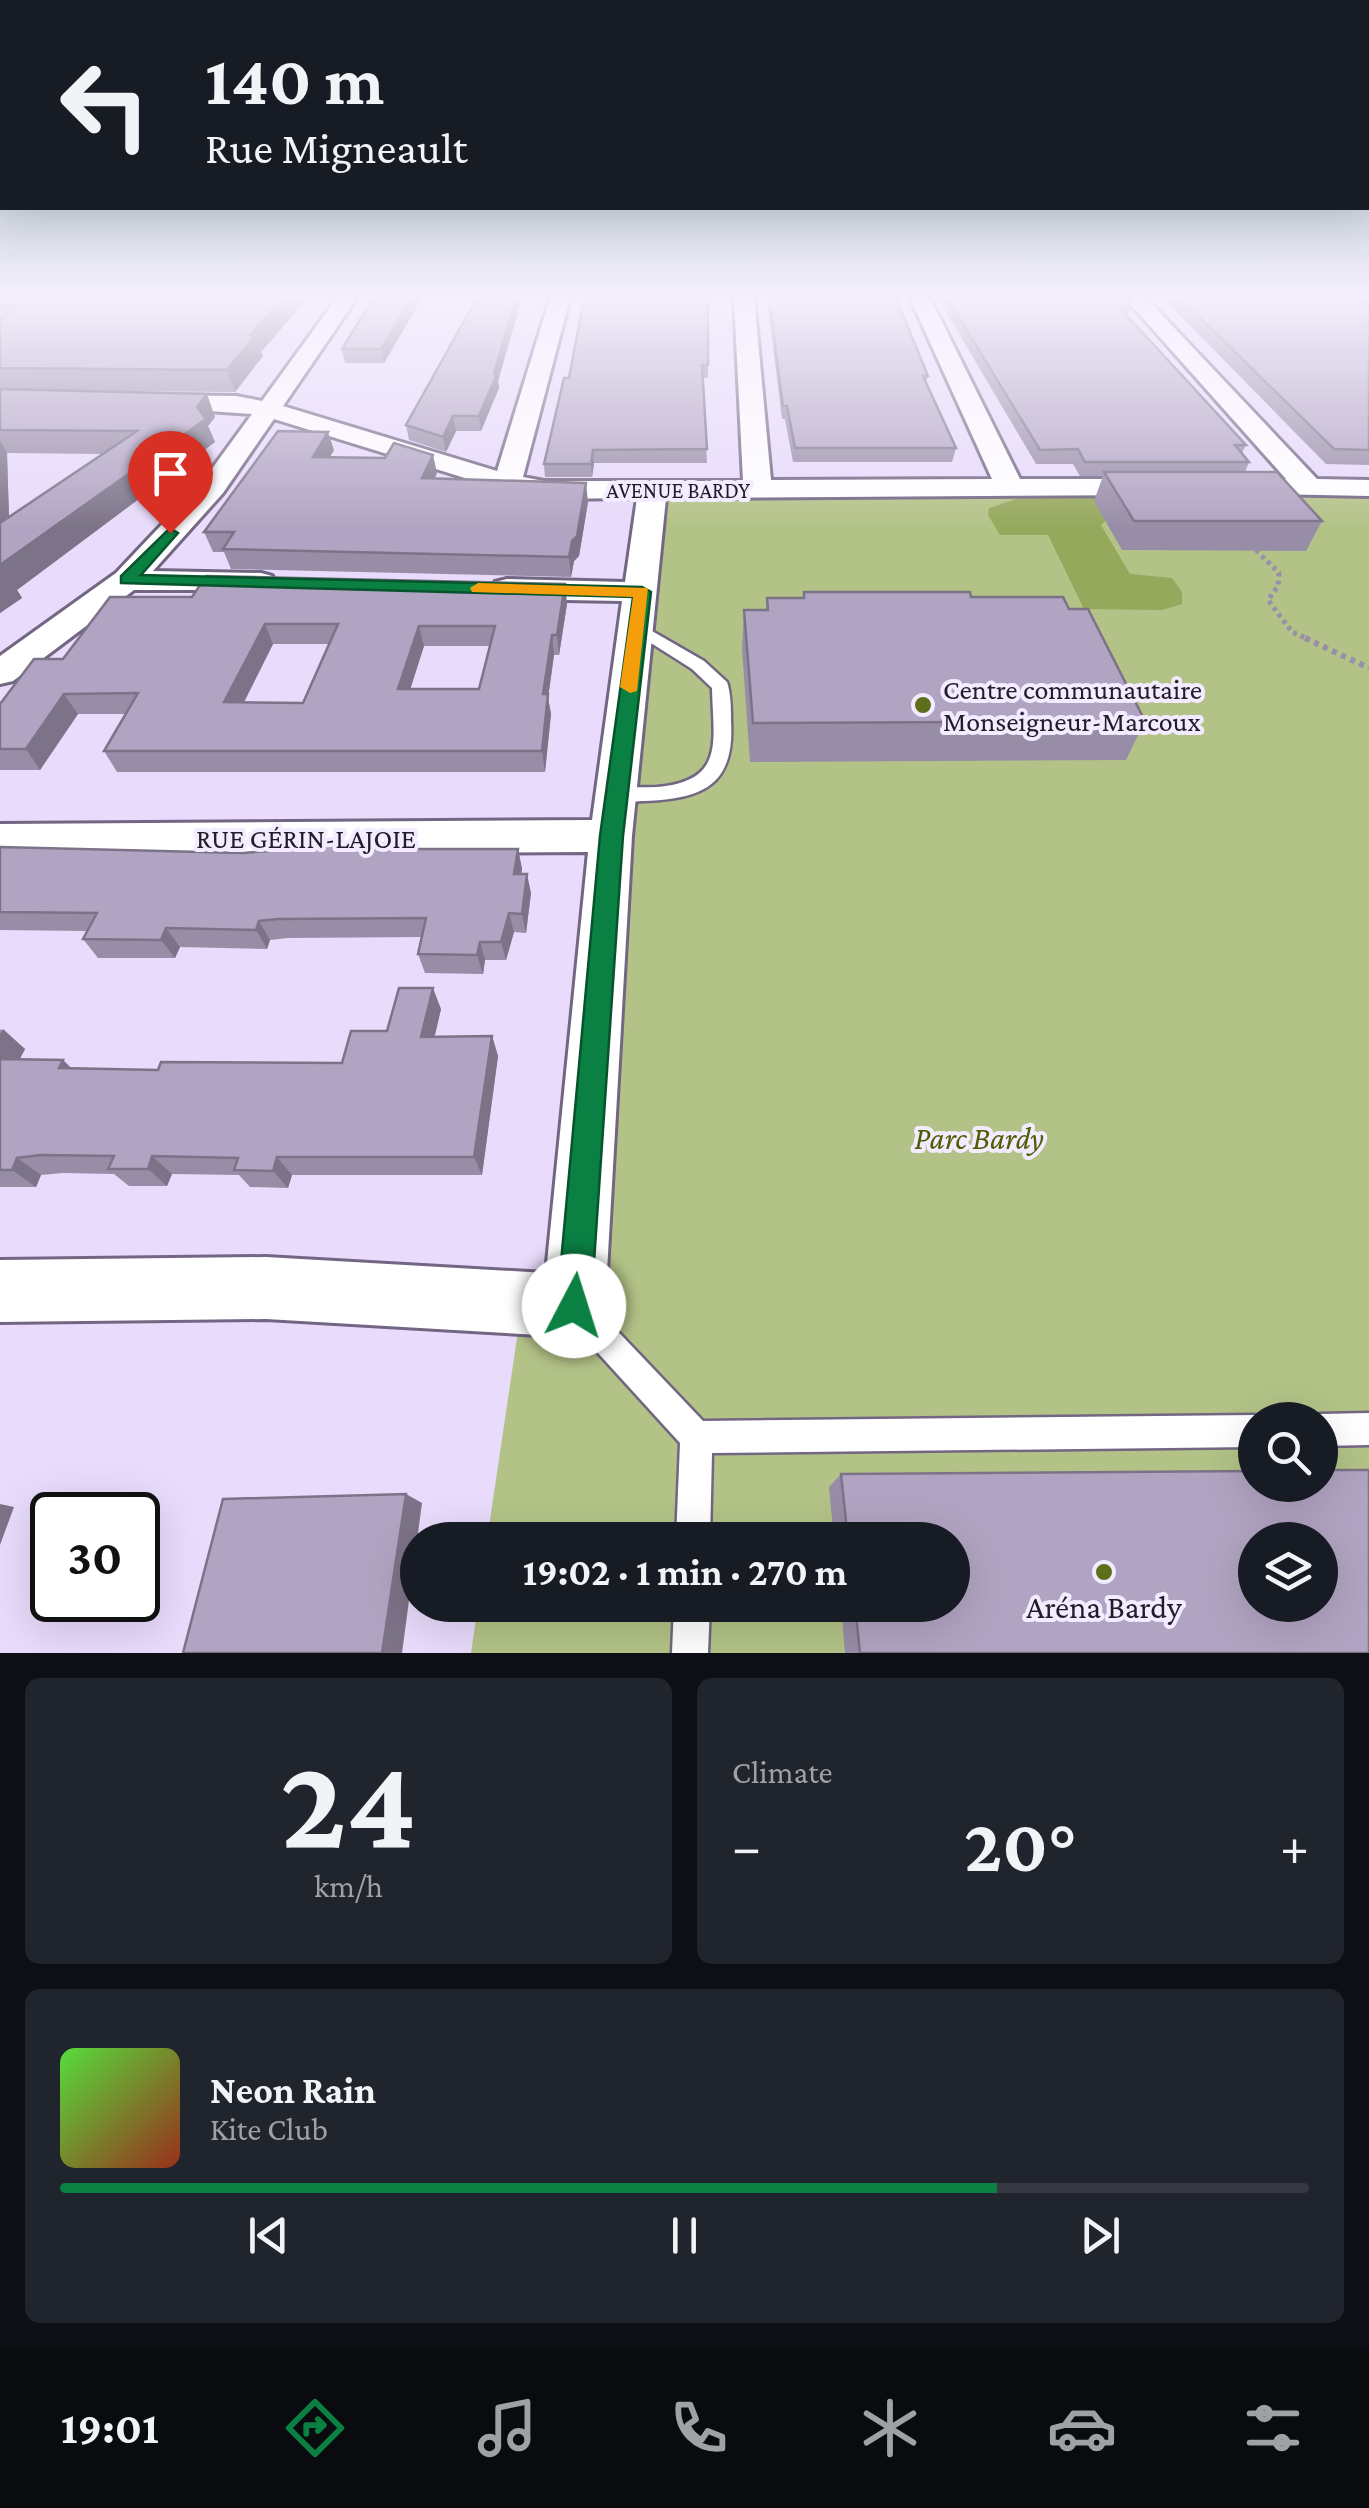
<!DOCTYPE html>
<html lang="en">
<head>
<meta charset="utf-8">
<style>
  :root { --surface:#171b24; --page:#20242c; --text:#f1f3f6; --muted:#9ea1a6; --line:#363941; --accent:#0b8043 }
  body { margin:0; font-family:"Crimson Pro",serif; background:var(--page); color:var(--text); height:100vh; display:flex; flex-direction:column; font-size:38px; white-space:nowrap }
  * { box-sizing:border-box; margin:0 }
  p { font-size:32px; color:var(--muted) }
  .icon { flex:none; width:55px; height:55px; fill:none; stroke:currentColor; stroke-width:2; stroke-linecap:round; stroke-linejoin:round }
  .map { position:relative; height:1653px; overflow:hidden }
  .details { display:flex; flex-direction:column; gap:25px; padding:25px; background:#0d0f14; flex:1 }
  .details>* { flex:none }
  .hud { position:absolute; left:0px; top:0px; width:1370px; height:210px; box-shadow:0 10px 40px #0002; background:#171b24; color:var(--text); overflow:hidden }
  .fabs { position:absolute; left:1238px; top:1402px; display:grid; gap:20px }
  .fabs a { display:grid; place-items:center; width:100px; height:100px; border-radius:50%; background:var(--surface); box-shadow:0 10px 40px #0002; font-size:50px }
  .speed { position:absolute; left:30px; top:1492px; display:flex; gap:20px; font-size:50px; font-weight:700; text-align:center }
  .speed>* { display:grid; place-content:center; width:130px; height:130px; border-radius:50%; background:var(--surface); box-shadow:0 10px 40px #0002; line-height:1 }
  .speed .limit { border:5px solid #111; border-radius:15px; background:#fff; color:#111 }
  .pin { position:absolute; display:grid; place-items:center; width:85px; height:85px; color:#fff; margin:-102px -42px; border-radius:50% 50% 50% 0; rotate:-45deg; box-shadow:0 0 10px #0007 }
  .pin .icon { rotate:45deg }
  .me { position:absolute; width:110px; margin:-55px; rotate:5deg; stroke-linejoin:round; filter:drop-shadow(0 0 8px #0008) }
  .turn { display:flex; align-items:center; gap:35px; height:210px; padding:0 40px; font-size:45px }
  .turn .icon { width:130px; height:130px; stroke-width:2.5 }
  .turn b { display:block; font-size:70px; line-height:85px }
  .big { font-size:75px; font-weight:700; line-height:1.1 }
  .details .card { flex:1; display:flex; flex-direction:column; justify-content:center; gap:15px; min-width:0; padding:0 35px; border-radius:15px; background:var(--page) }
  .details .dial { align-items:center; gap:0 }
  .dial b { font-size:130px; line-height:1 }
  .song { display:flex; align-items:center; gap:30px }
  .cover { width:120px; height:120px; border-radius:15px; background:linear-gradient(135deg,hsl(110 70% 55%),hsl(10 70% 35%)) }
  .played { height:10px; border-radius:5px; background:linear-gradient(90deg,var(--accent) 75%,var(--line) 75%) }
  .keys { display:flex; justify-content:space-around; direction:ltr }
  .heat { display:flex; justify-content:space-between; align-items:center; font-size:55px; direction:ltr }
  .details .tiles { flex:1; display:grid; gap:25px; grid-template-columns:1fr 1fr }
  .card:last-child { grid-column:span 2 }
  .trip { position:absolute; left:400px; top:1522px; width:570px; height:100px; border-radius:50px; background:var(--surface); box-shadow:0 10px 40px #0002; font-weight:700; line-height:100px; text-align:center }
  .tab-bar { display:flex; height:160px; justify-content:space-around; align-items:center; background:#090b0e; color:var(--muted) }
  .tab-bar .icon { width:70px; height:70px }
  .tab-bar .selected { color:var(--accent) }
  .tab-bar b { font-size:45px; color:var(--text) }
  .map>svg:first-child { display:block }
  .green { fill:#b3c387; fill-rule:evenodd }
  .forest { fill:#95a85b }
  .lines { fill:none; stroke-linecap:round; stroke-linejoin:round }
  .service-casing { stroke:#726682; stroke-width:5 }
  .minor-casing { stroke:#726682; stroke-width:6 }
  .path-far1 { stroke:#998fa7; stroke-width:5; stroke-dasharray:4 4; stroke-linecap:butt }
  .path { stroke:#998fa7; stroke-width:6; stroke-dasharray:5 5; stroke-linecap:butt }
  .service { fill:#fff; fill-rule:evenodd }
  .minor { fill:#fff; fill-rule:evenodd }
  .wall { fill:#988da7; fill-rule:evenodd }
  .shaded-wall { fill:#7c7388 }
  .building { fill:#b1a4c2; stroke:#7c7388; stroke-width:2.5; fill-rule:evenodd }
  .route { fill:#0b8043; stroke:#07532c; stroke-width:2.5 }
  .slow { fill:#f59e0b }
  .poi-dot { fill:#5e6f1c; stroke:#f3ebff; stroke-width:4 }
  .labels { text-anchor:middle; dominant-baseline:central; stroke-width:8; stroke-linejoin:round; paint-order:stroke }
  .far-street-label { font-size:22px; fill:#211c27; stroke:#f3ebff }
  .poi-label { font-size:28px; fill:#211c27; stroke:#f3ebff; text-anchor:start }
  .street-label { font-size:28px; fill:#211c27; stroke:#f3ebff }
  .near-park-label { font-size:32px; font-style:italic; fill:#4d5d00; stroke:#f3ebff }
  .near-poi-label { font-size:32px; fill:#211c27; stroke:#f3ebff }
</style>
</head>
<body>
<div class="map">
<svg width="1369" height="1653" viewBox="0 0 1369 1653">
  <rect width="100%" height="100%" fill="#e8dbfb"/>
  <!-- green -->
  <path class="green" d="M1369,488V1653H471L478,1605H952V1540H487L522,1304L573,1306L652,491ZM1255,1420H1320V1485H1255ZM1255,1540H1320V1605H1255Z"/>
  <!-- forest -->
  <path class="forest" d="M1023,497H1130L1101,525L1130,574L1172,578L1182,592V604L1162,610L1084,609L1048,535H1000L988,515L989,508Z"/>
  <g class="lines">
    <defs>
      <path id="service" d="M638,623L704,661L727,682C731,694 731,708 731,721C735,786 702,799 643,801C629,802 615,805 606,795L609,790C624,786 641,788 657,787C726,781 713,741 712,688L692,669L632,631V625Z
        M578,1295L588,1300L703,1421L1255,1415L1266,1420H1255V1447L712,1453L710,1540H676L680,1443L568,1320L563,1310L568,1300Z
        M1369,1413V1445L1320,1446V1420H1308L1320,1414Z
        M674,1605H710L708,1653H672Z"/>
      <path id="minor" d="M337,298H357L283,406L497,471L550,298H570L523,477L544,481H743L734,298H754L771,480L992,479L910,298H930L1020,479H1157L1167,481L1171,487L1167,493L1157,495L666,498L632,836L605,1306L596,1328L574,1337L266,1319L0,1322V1260L266,1257L546,1273L588,852L0,856V824L592,820L622,601L507,599L495,596L491,589L495,582L507,579L625,582L637,498L544,499L507,491L274,419L223,493L153,571L261,573L272,576L277,583L272,590H134L13,681L0,684V656L116,573L203,481L252,414L150,407L141,405L138,400L141,395L236,396L262,401Z
        M1125,298H1146L1317,479L1369,480V496L1223,493L1219,487L1223,481L1286,479Z"/>
    </defs>
    <!-- service casing -->
    <use href="#service" class="service-casing"/>
    <!-- minor casing -->
    <use href="#minor" class="minor-casing"/>
    <!-- path-far1 -->
    <path class="path-far1" d="M1256,550L1279,573L1278,586L1268,600L1292,632L1310,640"/>
    <!-- path -->
    <path class="path" d="M1305,638L1369,668"/>
    <!-- service -->
    <use href="#service" class="service"/>
    <!-- minor -->
    <use href="#minor" class="minor"/>
  </g>
  <!-- wall -->
  <path class="wall" d="M0,298H308L261,352L263,356L235,392L93,391L215,417L208,426L215,442L17,590L22,598L0,613ZM7,453L103,454L9,516Z
    M373,298H422L384,363H345L342,349Z
    M708,298V378H703L707,463H594L592,477H545L544,464L569,378Z
    M767,298H896L928,376L926,383L956,448L952,462H793L785,419H782Z
    M938,298H1134L1130,310L1126,314L1246,445L1242,453L1249,462L1245,472L1322,521L1306,551L1122,550L1094,501L1103,476H1080L1073,464H1036Z
    M1163,298H1361L1369,303V465L1326,464Z
    M507,348L498,381L499,388L481,431H456L446,452L409,440L406,425Z
    M334,450L330,457L437,473L434,479L588,502L579,556L574,561L571,577L231,569L224,552H213L204,532Z
    M565,584L567,604L559,655H554L548,698L551,714L545,772H117L104,751L126,714H78L40,770H0V704L63,659L192,597ZM273,644H329L303,703L244,702ZM424,646H490L479,689H410Z
    M804,592L971,597L1069,609L1145,721L1126,760L750,762L742,649L744,610H766L767,598H803Z
    M0,847L242,853L419,849H518L522,869L521,874L531,893L526,933L514,932L506,960H485L483,974L425,973L418,954L422,937L288,938L270,940L267,949L180,947L175,958H98L83,939L87,931L0,930Z
    M441,1009L434,1037L492,1036L498,1056L482,1175H292L288,1188L250,1187L239,1175L172,1174L167,1186H129L114,1174L63,1173L41,1175L36,1187H0V1029L25,1049L20,1059L63,1060L71,1068L158,1070L342,1063L387,1031Z
    M841,1474L1369,1653H845L841,1605H952V1540H834L829,1487Z"/>
  <!-- shaded-wall -->
  <path class="shaded-wall" d="M284,298H308L261,352L263,356L235,392L227,370L250,335Z
    M412,298H422L384,363L381,349Z
    M516,298H522L498,381L499,388L481,431L479,416Z
    M1134,298L1130,310L1117,322L1121,309Z
    M207,394L215,417L208,426L215,442L17,590L22,598L0,613V565L197,407Z
    M453,416L456,431L446,452L443,437Z
    M328,432L334,450L319,475L313,457Z
    M0,440L7,453L10,551L0,534Z
    M593,450L594,463L592,477L591,464Z
    M433,455L437,473L426,497L422,478Z
    M586,483L588,502L579,556L574,561L571,577L569,557Z
    M565,584L567,604L559,655L557,635Z
    M265,624L273,644L234,722L224,702Z
    M419,626L424,646L404,709L398,689Z
    M552,635L554,655L548,698L551,714L545,772L542,751L543,694Z
    M64,694L78,714L40,770L26,749Z
    M518,849L522,869L518,894L514,874Z
    M527,874L531,893L526,933L522,914Z
    M509,913L514,932L506,960L501,942Z
    M259,921L270,940L267,949L256,930Z
    M166,928L180,947L175,958L161,940Z
    M480,942L485,960L483,974L477,955Z
    M433,988L441,1009L430,1057L421,1037Z
    M3,1029L25,1049L9,1078L0,1070V1034Z
    M492,1036L498,1056L482,1175L474,1157Z
    M63,1060L83,1080L59,1068Z
    M152,1156L172,1174L167,1186L148,1169Z
    M277,1157L292,1175L288,1188L273,1171Z
    M17,1158L41,1175L36,1187L12,1170Z
    M406,1494L422,1503L402,1653H382Z
    M0,1504L14,1507L0,1545Z"/>
  <!-- building -->
  <path class="building" d="M0,298H284L250,335H256L227,370L0,368V320L19,305H0Z
    M373,298H412L381,349H342Z
    M477,298H516L494,374H497L479,416H453L443,437L406,425Z
    M584,298H708V365H702L707,449L593,450L591,464H544L564,378H569Z
    M769,298H896L928,376H923L956,448H795L787,406H783Z
    M947,298H1134L1121,309L1246,445H1235L1249,462H1085L1078,449L1040,450Z
    M1180,298H1361L1369,303V450L1334,449Z
    M0,389L207,394L197,407L206,419L0,565V523L137,431L0,430Z
    M278,431L328,432L313,457L385,458L394,443L433,455L422,478L586,483L577,536L572,541L569,557L223,549L234,532H204Z
    M1104,472H1277L1322,521H1134Z
    M206,576L565,584L557,635H552L543,694H548L542,751H104L138,693L64,694L26,749H0V704L34,659H63L110,597H192ZM265,624H338L303,703L224,702ZM419,626H495L479,689H398Z
    M804,592H970L971,597H1063L1069,609H1088L1145,721L753,723L744,610H768L767,598H804Z
    M417,843L415,849H518L514,874H527L522,914L509,913L501,942H480L477,955L418,954L426,918L278,919L259,921L256,930L166,928L161,940L83,939L97,913L0,912V847L242,853L269,851L272,844Z
    M399,988H433L421,1037L492,1036L474,1157H277L273,1171L234,1170L238,1158L152,1156L148,1169H108L114,1156L40,1155L17,1158L12,1170H0V1059L63,1060L59,1068L158,1070L161,1062L342,1063L351,1031H387Z
    M1320,1470H1369V1653H860L855,1605H952V1540H848L841,1474L1255,1471V1485H1320ZM1255,1540H1320V1605H1255Z
    M406,1494L382,1653H183L223,1499Z"/>
  <!-- sky -->
  <linearGradient id="sky" x2="0" y2="1"><stop stop-color="#80a8a9"/><stop offset="0.56" stop-color="#f5effd"/><stop offset="1" stop-color="#f5effd" stop-opacity="0"/></linearGradient>
  <rect width="1369" height="529" fill="url(#sky)"/>
  <!-- route -->
  <path class="route" d="M170,528L178,533L141,575L642,587L651,592L623,836L591,1306L586,1318L574,1323L562,1318L557,1306L600,836L633,597L121,583V576Z"/>
  <!-- slow -->
  <path class="slow" d="M478,583L648,588L637,691L630,693L620,687L633,597L472,592L470,588Z"/>
  <!-- markers -->
  <g class="poi-dot">
    <circle cx="923" cy="705" r="10"/>
    <circle cx="1104" cy="1572" r="10"/>
  </g>
  <g class="labels">
    <!-- far-street labels -->
    <g class="far-street-label">
      <text x="678" y="490">AVENUE BARDY</text>
    </g>
    <!-- poi labels -->
    <g class="poi-label">
      <text x="943" y="689">Centre communautaire<tspan x="943" dy="32">Monseigneur-Marcoux</tspan></text>
    </g>
    <!-- street labels -->
    <g class="street-label">
      <text x="306" y="838">RUE GÉRIN-LAJOIE</text>
    </g>
    <!-- near-park labels -->
    <g class="near-park-label">
      <text x="979" y="1138">Parc Bardy</text>
    </g>
    <!-- near-poi labels -->
    <g class="near-poi-label">
      <text x="1104" y="1607">Aréna Bardy</text>
    </g>
  </g>
</svg>
<div class="fabs">
<a><svg class="icon" aria-label="search" viewBox="0 0 24 24"><circle cx="10" cy="10" r="6"/><path d="M15 15l6 6"/></svg></a>
<a><svg class="icon" aria-label="layers" viewBox="0 0 24 24"><path d="M12 4l9 5-9 5-9-5zM3 14l9 5 9-5"/></svg></a>
</div>
<div class="speed"><div class="limit">30</div></div>
<div class="pin" style="left:170px;top:533px;background:#d93025"><svg class="icon" aria-label="arrive" viewBox="0 0 24 24"><path d="M6 21V4h12l-3 4 3 4H6"/></svg></div>
<svg class="me" style="left:574px;top:1306px" viewBox="-20 -20 40 40"><circle r="19" fill="#fff"/><path d="M0-13L10 11 0 6-10 11z" fill="#0b8043"/></svg>
<div class="trip">19:02 · 1 min · 270 m</div>
<div class="hud">
<div class="turn"><svg class="icon" aria-label="left" viewBox="0 0 24 24"><path d="M17 20v-9H6M10 6l-5 5 5 5"/></svg><div><b>140 m</b>Rue Migneault</div></div>
</div>
</div>
<section class="details">
<div class="tiles">
<div class="card dial"><b>24</b><p>km/h</p></div>
<div class="card"><p>Climate</p>
<div class="heat"><a>−</a><b class="big">20°</b><a>+</a></div>
</div>
<div class="card">
<div class="song"><i class="cover"></i><div><b>Neon Rain</b><p>Kite Club</p></div></div>
<div class="played"></div>
<div class="keys"><svg class="icon" aria-label="previous" viewBox="0 0 24 24"><path d="M18 5L8 12l10 7zM5 5v14"/></svg><svg class="icon" aria-label="pause" viewBox="0 0 24 24"><path d="M8 5v14M16 5v14"/></svg><svg class="icon" aria-label="next" viewBox="0 0 24 24"><path d="M6 5l10 7-10 7zM19 5v14"/></svg></div>
</div>
</div>
</section>
<nav class="tab-bar">
<b>19:01</b>
<svg class="icon selected" aria-label="directions" viewBox="0 0 24 24"><path d="M12 3l9 9-9 9-9-9zM9 14v-3h6M13 9l2 2-2 2"/></svg>
<svg class="icon" aria-label="music" viewBox="0 0 24 24"><path d="M9 18V5l10-2v13"/><circle cx="6" cy="18" r="3"/><circle cx="16" cy="16" r="3"/></svg>
<svg class="icon" aria-label="phone" viewBox="0 0 24 24"><path d="M5 4h4l2 5-3 2q2 4 5 5l2-3 5 2v4C11 20 4 13 5 4z"/></svg>
<svg class="icon" aria-label="climate" viewBox="0 0 24 24"><path d="M12 3v18M4 7l16 10M4 17L20 7"/></svg>
<svg class="icon" aria-label="car" viewBox="0 0 24 24"><path d="M5 17H2v-5l4-1 3-4h7l3 4 3 1v5h-3M9 17h6M6 11h13"/><circle cx="7" cy="17" r="2"/><circle cx="17" cy="17" r="2"/></svg>
<svg class="icon" aria-label="filters" viewBox="0 0 24 24"><path d="M4 7h16M4 17h16"/><circle cx="9" cy="7" r="2"/><circle cx="15" cy="17" r="2"/></svg>
</nav>
</body>
</html>
